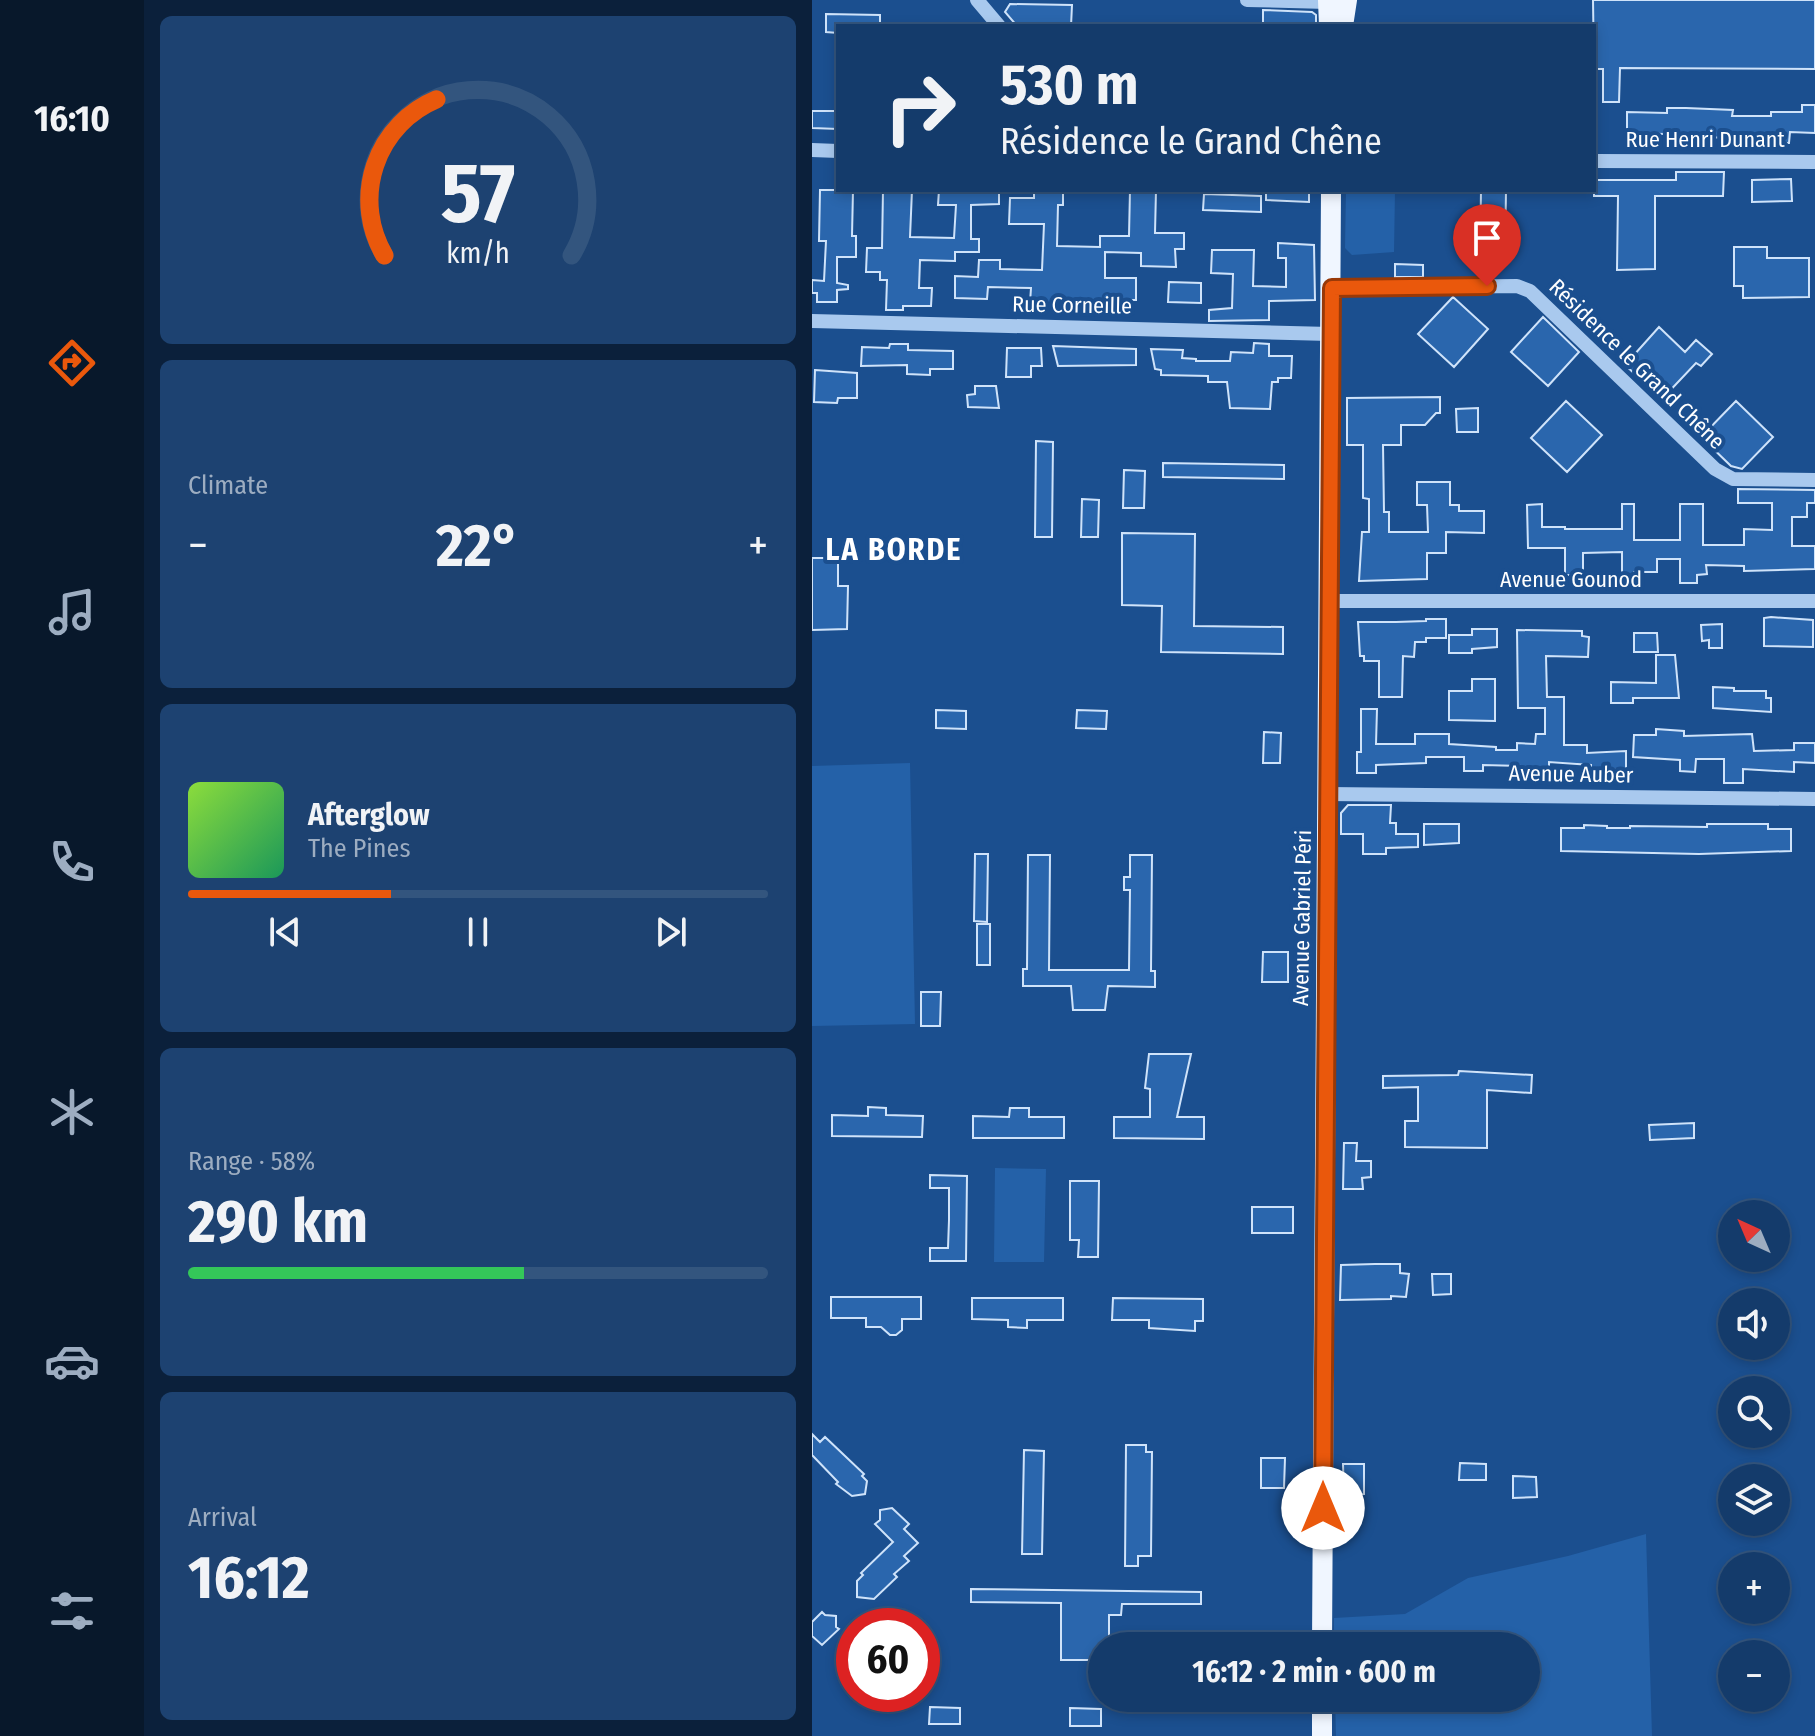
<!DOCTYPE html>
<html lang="en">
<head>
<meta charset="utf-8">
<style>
  :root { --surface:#143b6b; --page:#1d4271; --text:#f1f3f6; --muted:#9dadc1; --line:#33557e; --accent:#ea580c }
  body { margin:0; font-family:"Fira Sans Condensed",sans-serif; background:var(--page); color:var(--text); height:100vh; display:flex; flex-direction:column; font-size:30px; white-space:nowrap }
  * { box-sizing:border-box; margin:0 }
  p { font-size:26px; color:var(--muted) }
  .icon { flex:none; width:44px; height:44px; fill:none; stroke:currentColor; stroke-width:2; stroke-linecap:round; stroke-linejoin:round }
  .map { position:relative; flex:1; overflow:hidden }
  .side { display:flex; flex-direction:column; gap:16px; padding:16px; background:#0b203b; width:668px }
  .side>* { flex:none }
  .banner { position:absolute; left:24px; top:24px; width:760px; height:168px; border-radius:0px; box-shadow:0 4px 12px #0003,0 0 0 2px var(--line); background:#143b6b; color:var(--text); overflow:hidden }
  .needle { width:52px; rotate:316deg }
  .buttons { position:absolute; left:906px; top:1200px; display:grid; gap:16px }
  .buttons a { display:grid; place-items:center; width:72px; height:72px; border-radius:50%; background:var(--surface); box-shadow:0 4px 12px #0003,0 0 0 2px var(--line); font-size:40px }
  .speed { position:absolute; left:24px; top:1608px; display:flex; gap:16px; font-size:40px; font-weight:700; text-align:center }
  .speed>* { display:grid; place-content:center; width:104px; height:104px; border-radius:50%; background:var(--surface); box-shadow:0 4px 12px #0003,0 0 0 2px var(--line); line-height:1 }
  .speed .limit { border:12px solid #d22; background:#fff; color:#111 }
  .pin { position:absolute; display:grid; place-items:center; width:68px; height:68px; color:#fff; margin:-82px -34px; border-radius:50% 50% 50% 0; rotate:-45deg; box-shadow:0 0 8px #0007 }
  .pin .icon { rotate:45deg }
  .me { position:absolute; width:88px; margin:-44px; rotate:0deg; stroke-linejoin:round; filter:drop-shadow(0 0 6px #0008) }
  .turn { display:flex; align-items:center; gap:28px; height:168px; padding:0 32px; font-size:36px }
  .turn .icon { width:104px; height:104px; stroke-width:2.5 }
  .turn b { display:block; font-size:56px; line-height:68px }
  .big { font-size:60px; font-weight:700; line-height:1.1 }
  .side .tile { flex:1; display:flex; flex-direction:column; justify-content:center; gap:12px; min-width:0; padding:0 28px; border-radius:12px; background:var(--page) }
  .side .dial { align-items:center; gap:0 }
  .dial svg { height:208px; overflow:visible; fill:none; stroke:var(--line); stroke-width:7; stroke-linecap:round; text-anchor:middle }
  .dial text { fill:var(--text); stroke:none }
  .song { display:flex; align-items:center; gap:24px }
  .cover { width:96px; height:96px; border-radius:12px; background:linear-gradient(135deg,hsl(90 70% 55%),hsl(150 70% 35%)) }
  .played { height:8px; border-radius:4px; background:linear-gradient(90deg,var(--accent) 35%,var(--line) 35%) }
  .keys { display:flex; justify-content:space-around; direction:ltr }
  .heat { display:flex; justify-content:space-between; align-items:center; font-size:44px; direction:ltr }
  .charge { height:12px; border-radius:6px; background:linear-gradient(90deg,#34c759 58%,var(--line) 0) }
  .trip { position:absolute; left:276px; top:1632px; width:452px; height:80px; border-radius:40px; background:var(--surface); box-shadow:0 4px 12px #0003,0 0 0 2px var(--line); font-weight:700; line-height:80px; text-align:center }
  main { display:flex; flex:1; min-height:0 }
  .menu { display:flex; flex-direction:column; width:144px; justify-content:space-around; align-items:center; background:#08182b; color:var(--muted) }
  .menu .icon { width:56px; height:56px }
  .menu .active { color:var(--accent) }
  .menu b { font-size:36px; color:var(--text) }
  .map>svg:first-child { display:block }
  .green { fill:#2461a8 }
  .building { fill:#2a66ad; stroke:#cfe3fa; stroke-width:2 }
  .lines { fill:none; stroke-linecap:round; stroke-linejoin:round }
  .minor { stroke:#a9c9ee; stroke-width:14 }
  .major { stroke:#f0f6ff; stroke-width:20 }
  .route-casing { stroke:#983908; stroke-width:20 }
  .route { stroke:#ea580c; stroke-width:14 }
  .labels { text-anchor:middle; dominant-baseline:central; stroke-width:8; stroke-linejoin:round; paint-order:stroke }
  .street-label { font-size:22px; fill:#fff; stroke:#1b4f8f }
  .district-label { font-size:30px; font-weight:bold; letter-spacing:2px; fill:#fff; stroke:#1b4f8f }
</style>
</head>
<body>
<main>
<nav class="menu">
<b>16:10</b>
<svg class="icon active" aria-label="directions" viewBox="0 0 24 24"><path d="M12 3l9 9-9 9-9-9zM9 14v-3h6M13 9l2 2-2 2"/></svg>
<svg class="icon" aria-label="music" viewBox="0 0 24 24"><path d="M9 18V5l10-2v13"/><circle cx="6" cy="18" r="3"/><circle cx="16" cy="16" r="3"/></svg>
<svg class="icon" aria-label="phone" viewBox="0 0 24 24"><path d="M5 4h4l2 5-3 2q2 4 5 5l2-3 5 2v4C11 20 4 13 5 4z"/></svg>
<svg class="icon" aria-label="climate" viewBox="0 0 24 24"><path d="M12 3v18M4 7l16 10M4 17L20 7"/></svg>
<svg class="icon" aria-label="car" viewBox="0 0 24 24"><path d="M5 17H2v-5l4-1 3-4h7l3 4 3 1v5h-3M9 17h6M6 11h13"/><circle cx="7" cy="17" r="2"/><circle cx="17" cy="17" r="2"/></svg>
<svg class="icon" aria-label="filters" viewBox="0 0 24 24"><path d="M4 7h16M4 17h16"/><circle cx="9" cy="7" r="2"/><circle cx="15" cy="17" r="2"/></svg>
</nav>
<section class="side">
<div class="tile dial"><svg viewBox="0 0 100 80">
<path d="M14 69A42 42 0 1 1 86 69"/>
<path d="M14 69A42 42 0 0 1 34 9" stroke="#ea580c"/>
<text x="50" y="56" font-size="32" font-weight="700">57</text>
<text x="50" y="72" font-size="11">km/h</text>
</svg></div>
<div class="tile"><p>Climate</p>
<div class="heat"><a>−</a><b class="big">22°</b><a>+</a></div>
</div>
<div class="tile">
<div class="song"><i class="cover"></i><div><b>Afterglow</b><p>The Pines</p></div></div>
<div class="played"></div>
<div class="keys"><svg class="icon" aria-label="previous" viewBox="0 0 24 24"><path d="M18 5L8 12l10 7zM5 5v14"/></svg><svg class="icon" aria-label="pause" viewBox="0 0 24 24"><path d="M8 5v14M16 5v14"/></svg><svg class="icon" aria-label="next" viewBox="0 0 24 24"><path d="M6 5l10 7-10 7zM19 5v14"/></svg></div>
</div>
<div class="tile"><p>Range · 58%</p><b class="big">290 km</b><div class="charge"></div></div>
<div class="tile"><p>Arrival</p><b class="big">16:12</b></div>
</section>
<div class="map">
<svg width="1003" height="1736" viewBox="0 0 1003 1736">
  <rect width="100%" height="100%" fill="#1b4f8f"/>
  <!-- green -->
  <path class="green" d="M534,190H583L582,252L540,255L533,248Z
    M98,763L103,1024L0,1026V766Z
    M183,1168L234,1169L232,1262H182Z
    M834,1534L840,1736H524L523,1698H714V1646H522V1618L593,1614L656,1578L756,1556Z"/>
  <!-- building -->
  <path class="building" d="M781,0H1003V69L808,68L807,102H791V69H782Z
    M198,4L260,5L259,26H205L193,12Z
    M451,10L500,12L504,15V26H451Z
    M14,14L68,15V26H26V33L14,32Z
    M990,105H1003V133L978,132L977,143L920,142V138L889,137V135L815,133V112L855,113V108H874L921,110L920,116H959V112H990Z
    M0,111H26V129L0,128Z
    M864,172H912L911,196H843V269L805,270L806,196H782V180H864Z
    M979,179L980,201L940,202V180Z
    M8,190H41L40,236H44V257H25V283L36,285V289L25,290V302H5V293H0V280L12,281L14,241H7Z
    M71,190H100L98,237L142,238L144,205H126L127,190H187V204L159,205V239H167V252H143V261L108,260L107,288H120L119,306H91V310H74L75,280H68V272H54L55,248H70Z
    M222,190H251V205H246L245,246L288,247V236H317L318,190H344L343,233H372V249H363L364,267L329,266V253L293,252V278H324V300H305L304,311H282V300L241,299L240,304L218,303L219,288L176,287L175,299L143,298V276L166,277L167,260H188V269L230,270L232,224H197L198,198H222Z
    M454,190H497V202L454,200Z
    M669,190H694L693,258H668Z
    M392,194L449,196V212L391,210Z
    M466,243L502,245L503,300L457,301V320L397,321V310L420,308L421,274L399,273L400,250H442L441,286L474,287V258H466Z
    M922,247H955V258H997V297L931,298V286H922Z
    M583,264L611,265V277H583Z
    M357,282L389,283V303L356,302Z
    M641,297L676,329L642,367L606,334Z
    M731,317L767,352L736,386L699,352Z
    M847,327L873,352L884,340L900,354L889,366L884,363L850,399L813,365Z
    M442,343L457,344V356H480L479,378H466V382H460L458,409L418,408L415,382H396V376L349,375V370L343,369L339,349L371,350L370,358L384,359V361H418L419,352L441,353Z
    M78,344H96V350L141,351V369H118V375L95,374V365L49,366L50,347L77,348Z
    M241,346L324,349V365L246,366Z
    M195,348H229L230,366H219V377H194Z
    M3,370L45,373V398H26L25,403L2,402Z
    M163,386H184L187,408L156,407L155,395L163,394Z
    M628,397V413H624L613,425H589V445H571L572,512H577V532H616L615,505H605V482H638V505H647V511H672V533L634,532V553H615V579L547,581L550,532H557V499L551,498V445H535V398Z
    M754,401L790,435L755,472L719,438Z
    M924,401L961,437L930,469L919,466L889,437Z
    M666,408V432H645L644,409Z
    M224,441L241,442L240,537H223Z
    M351,463L472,465V479L351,477Z
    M312,470L333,471L332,508H311Z
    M926,489L1003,490V503H995V517H980V546H1003V569L932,571V566L894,565L895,574L885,575V583H868V559H845V572H822V582L810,581V552L771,553V575H753V548H716L715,505L730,504V527H753V529H810V504H822V540H868V504H891V545H932V529L960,530V503H926Z
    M270,499L287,500L286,537H269Z
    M310,533L383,534L382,626L471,627V654L349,652L350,606L310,605Z
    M0,558H26V586H36L35,629L0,630Z
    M959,617L1001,620V647L952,646V618Z
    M614,619H634V638H614V642H603L602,657L591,656L590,697H567V661H552V656H548L546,622H584L614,621Z
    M910,624V648H897V640L890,641L889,625Z
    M660,629H685V647L660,649V653H637V635H660Z
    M705,630L770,631V636L777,637L776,657L734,656L735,697H752V745H775V753L814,751V769H779V765L737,762V774L709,773V766L671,765V771H652V757H614V763L564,765V773H545V752H549V709H565L564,744H603V734H637V744L684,747V750H705V743L723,744L724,734H733V708H706Z
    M822,633H845L846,652H822Z
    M844,655H863L867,698H821V703H799V682L844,683Z
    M660,679H683V721L637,720V691H660Z
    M901,687L922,688V691H954V698H959V712L901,708Z
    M124,710L154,711V729L124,728Z
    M265,710L295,711L294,729L264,728Z
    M844,729L872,731V736L940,734L942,751L982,750V743H1003V763L982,762V772L931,769V783H912V759H884L883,772L868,771V760L821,757L822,735H844Z
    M452,732L469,733L468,763H451Z
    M536,805H579L578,823H584V834H606V847L574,848V854H551V834H529V813Z
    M612,824H647V843L612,845Z
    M895,824H956V829H979V851L887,854L749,851V828H772V825L795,826V828H818V826L895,827Z
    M163,854H176L175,922L162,921Z
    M216,855H238L237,970H317L318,890H312V877H318V855H340L339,971H343V987L296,986L293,1010H261L259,986H211V969H215Z
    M165,924H178V965H165Z
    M451,952H476V982H450Z
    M109,992H129L128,1026H109Z
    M337,1054H379L365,1117H392V1139L302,1138V1117H338V1089L333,1088Z
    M647,1071L720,1075L719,1093L675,1090V1148L593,1147V1121H606V1087L571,1088V1076L646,1075Z
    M56,1107L74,1108V1115L111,1116L110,1137L20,1136V1115L56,1116Z
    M198,1108H217V1117H252V1138H161V1116L197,1117Z
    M882,1123V1138L838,1140L837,1125Z
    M532,1143H545L544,1161H559V1177L550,1178L551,1189H531Z
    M118,1175L155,1176L154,1261H118V1248H136L137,1220V1188H118Z
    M258,1181H287L286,1257H266L267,1240H258Z
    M440,1207H481V1233H440Z
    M563,1264H588V1273L597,1274L594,1297L579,1296V1299L528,1300L529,1265Z
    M620,1274H639V1294L621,1295Z
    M19,1297H109V1319H90V1330L84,1335H78L69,1327H54V1318H19Z
    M160,1298H251V1320H215V1328L196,1327V1320L160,1319Z
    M301,1298L391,1299V1321H383V1331L337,1328V1320H300Z
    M0,1434L8,1442L13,1437L52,1474L50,1476L55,1481L53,1494L40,1496L24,1484L26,1482L0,1455Z
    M314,1445H334V1452H340L339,1556H326V1566H313Z
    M212,1450L232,1451L230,1554H210Z
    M449,1458H473L472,1488H449Z
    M648,1463L674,1464V1480H647Z
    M531,1464H552V1494L532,1495Z
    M701,1476L724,1477L725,1497L701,1498Z
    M80,1508L97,1524L92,1529L106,1543L92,1556L97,1561L82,1574L85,1577L62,1599L45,1597V1581L51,1575L49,1573L81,1542L63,1524L68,1520V1510Z
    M159,1589L389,1592V1604H310L309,1615H297V1646H290V1660H249V1603L159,1602Z
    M10,1612L13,1615L24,1616V1627L27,1629L10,1645L0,1636V1622Z
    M118,1707L148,1708V1724H117Z
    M258,1708L289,1709V1726H258Z"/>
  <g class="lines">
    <!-- minor -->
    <path class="minor" d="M165,0L187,26
      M435,0L516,2
      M0,150L26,151
      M782,161L1003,162
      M520,288L705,286L718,291L903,469L921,479L1003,480
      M0,321L518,334
      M516,601H1003
      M515,794L1003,799"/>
    <!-- major -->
    <path class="major" d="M516,0L517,26
      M531,26L535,0
      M510,1646L519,190
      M510,1736V1698"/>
  </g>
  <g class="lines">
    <defs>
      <path id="route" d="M511,1508L520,288L675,286"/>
    </defs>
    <!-- route casing -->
    <use href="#route" class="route-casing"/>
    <!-- route -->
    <use href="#route" class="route"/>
  </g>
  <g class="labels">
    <!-- street labels -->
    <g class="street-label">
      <text x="893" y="139">Rue Henri Dunant</text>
      <text transform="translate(260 305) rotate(1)">Rue Corneille</text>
      <text transform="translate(825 364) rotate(44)">Résidence le Grand Chêne</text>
      <text x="759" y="579">Avenue Gounod</text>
      <text transform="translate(759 774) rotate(1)">Avenue Auber</text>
      <text transform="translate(490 918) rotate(-89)">Avenue Gabriel Péri</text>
    </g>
    <!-- district labels -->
    <g class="district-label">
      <text x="82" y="550">LA BORDE</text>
    </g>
  </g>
</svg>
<div class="buttons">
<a><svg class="needle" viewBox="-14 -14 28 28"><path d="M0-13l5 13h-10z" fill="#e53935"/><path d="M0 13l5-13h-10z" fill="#9dadc1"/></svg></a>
<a><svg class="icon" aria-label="sound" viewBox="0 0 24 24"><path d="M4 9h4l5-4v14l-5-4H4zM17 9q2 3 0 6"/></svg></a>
<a><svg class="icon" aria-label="search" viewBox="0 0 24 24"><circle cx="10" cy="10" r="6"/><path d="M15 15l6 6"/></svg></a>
<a><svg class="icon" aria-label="layers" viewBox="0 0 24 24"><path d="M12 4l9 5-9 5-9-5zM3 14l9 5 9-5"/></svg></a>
<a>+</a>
<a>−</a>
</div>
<div class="speed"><div class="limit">60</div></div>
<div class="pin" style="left:675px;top:286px;background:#d93025"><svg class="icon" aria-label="arrive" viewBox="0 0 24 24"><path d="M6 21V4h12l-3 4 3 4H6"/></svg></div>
<svg class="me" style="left:511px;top:1508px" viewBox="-20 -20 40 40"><circle r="19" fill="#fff"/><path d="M0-13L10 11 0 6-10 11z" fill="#ea580c"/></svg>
<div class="trip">16:12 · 2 min · 600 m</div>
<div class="banner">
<div class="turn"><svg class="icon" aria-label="right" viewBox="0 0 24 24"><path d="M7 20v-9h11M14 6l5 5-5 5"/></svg><div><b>530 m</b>Résidence le Grand Chêne</div></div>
</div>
</div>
</main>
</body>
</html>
